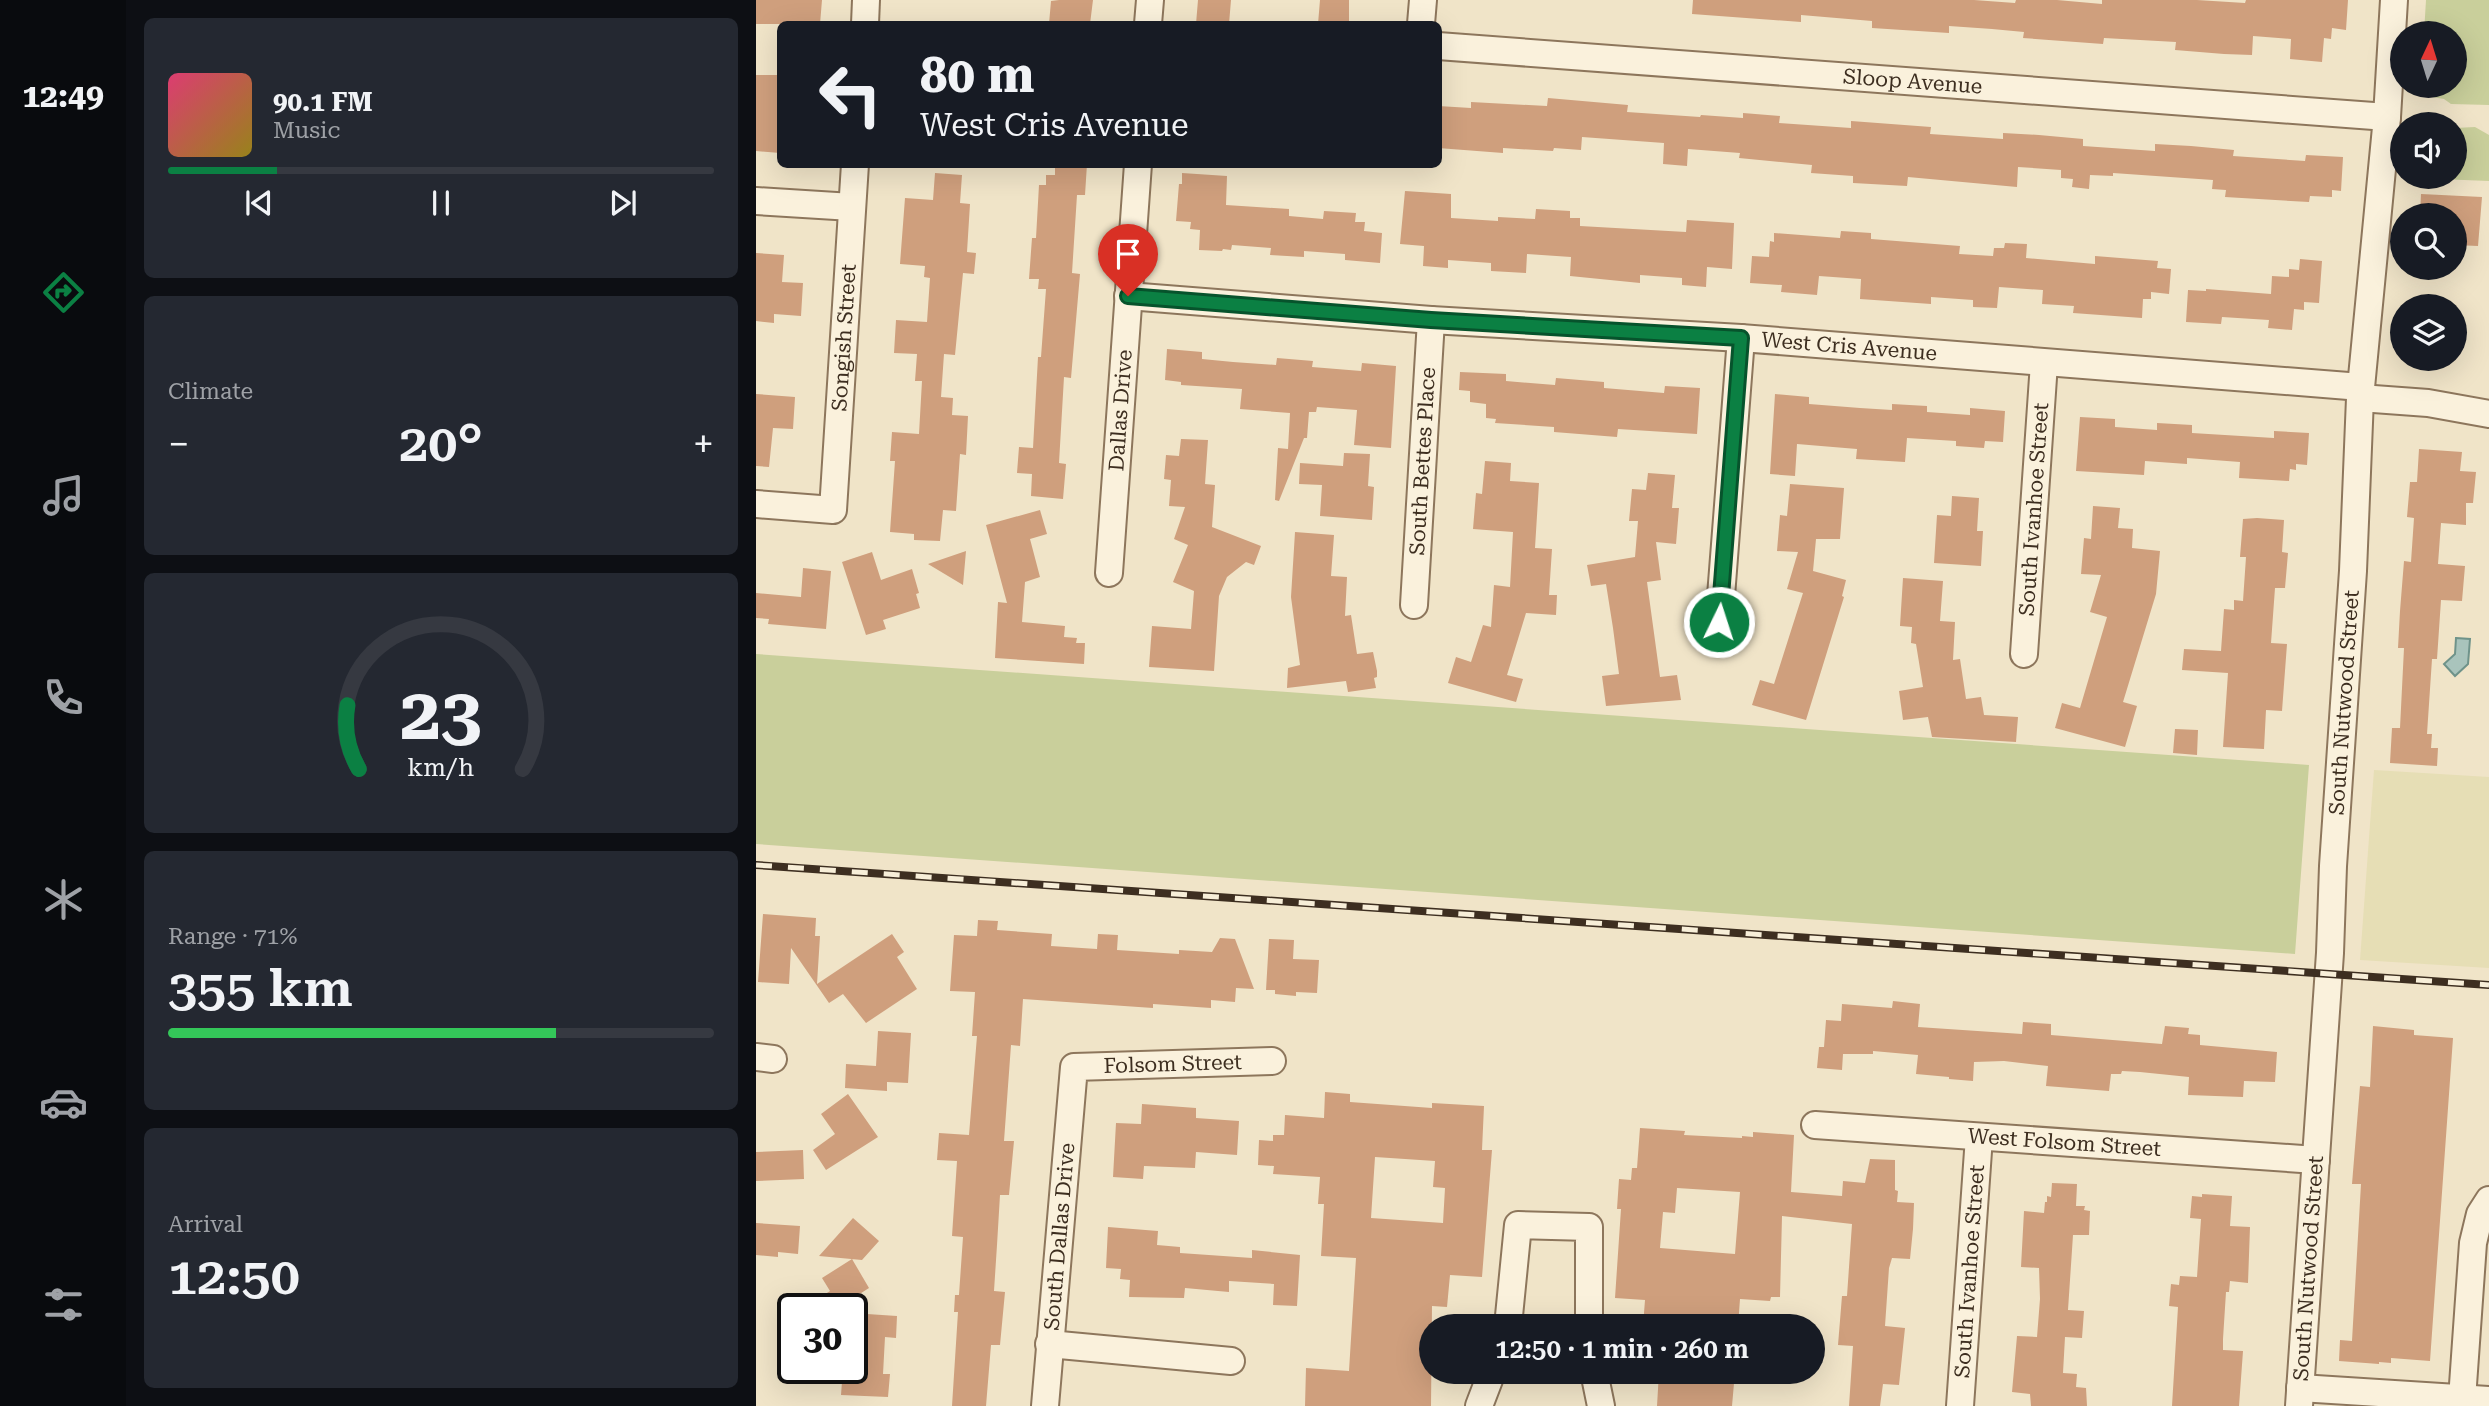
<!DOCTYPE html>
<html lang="en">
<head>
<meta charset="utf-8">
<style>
  :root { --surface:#171b24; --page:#242831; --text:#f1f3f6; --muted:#9ea1a6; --line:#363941; --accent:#0b8043 }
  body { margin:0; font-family:"Roboto Serif",serif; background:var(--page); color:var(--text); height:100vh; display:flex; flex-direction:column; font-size:26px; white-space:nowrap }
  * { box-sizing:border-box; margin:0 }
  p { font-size:23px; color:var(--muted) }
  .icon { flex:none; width:38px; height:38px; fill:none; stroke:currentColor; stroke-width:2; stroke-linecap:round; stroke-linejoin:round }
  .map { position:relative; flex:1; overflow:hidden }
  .sheet { display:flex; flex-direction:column; gap:18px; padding:18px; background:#0d0f14; width:630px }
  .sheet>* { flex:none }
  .top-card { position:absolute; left:21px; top:21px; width:665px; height:147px; border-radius:10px; box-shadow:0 7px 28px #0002; background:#171b24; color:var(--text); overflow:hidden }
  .needle { width:46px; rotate:4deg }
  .controls { position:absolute; left:1634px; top:21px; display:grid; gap:14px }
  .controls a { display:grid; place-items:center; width:77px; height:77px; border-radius:50%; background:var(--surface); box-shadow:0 7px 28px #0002; font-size:35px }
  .speed { position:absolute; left:21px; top:1293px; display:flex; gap:14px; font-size:35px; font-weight:700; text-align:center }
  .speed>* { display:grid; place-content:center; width:91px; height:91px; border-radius:50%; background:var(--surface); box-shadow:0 7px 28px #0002; line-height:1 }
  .speed .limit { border:4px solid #111; border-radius:10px; background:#fff; color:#111 }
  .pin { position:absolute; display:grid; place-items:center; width:60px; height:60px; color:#fff; margin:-72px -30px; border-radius:50% 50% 50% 0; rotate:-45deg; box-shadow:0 0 7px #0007 }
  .pin .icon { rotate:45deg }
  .me { position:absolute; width:77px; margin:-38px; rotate:4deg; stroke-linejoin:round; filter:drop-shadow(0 0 5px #0008) }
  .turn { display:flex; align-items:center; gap:24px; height:147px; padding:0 28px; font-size:32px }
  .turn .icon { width:91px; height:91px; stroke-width:2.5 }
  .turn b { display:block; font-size:49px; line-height:60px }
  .big { font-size:52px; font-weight:600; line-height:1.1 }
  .sheet .card { flex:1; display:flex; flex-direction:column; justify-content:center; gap:10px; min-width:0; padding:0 24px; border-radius:10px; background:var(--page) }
  .sheet .dial { align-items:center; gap:0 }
  .dial svg { height:182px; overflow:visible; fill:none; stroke:var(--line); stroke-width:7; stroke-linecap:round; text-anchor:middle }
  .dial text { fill:var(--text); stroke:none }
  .song { display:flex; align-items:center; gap:21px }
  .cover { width:84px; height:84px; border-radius:10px; background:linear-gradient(135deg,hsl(340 70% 55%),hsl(50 70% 35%)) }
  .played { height:7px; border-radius:4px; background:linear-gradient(90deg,var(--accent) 20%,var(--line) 20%) }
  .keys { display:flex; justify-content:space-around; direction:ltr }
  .heat { display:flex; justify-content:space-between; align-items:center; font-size:38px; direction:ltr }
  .charge { height:10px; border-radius:5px; background:linear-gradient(90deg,#34c759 71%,var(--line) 0) }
  .trip { position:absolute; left:663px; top:1314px; width:406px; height:70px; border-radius:35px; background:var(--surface); box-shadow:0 7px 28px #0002; font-weight:600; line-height:70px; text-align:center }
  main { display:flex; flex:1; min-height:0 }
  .dock { display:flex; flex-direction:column; width:126px; justify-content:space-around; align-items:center; background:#090b0e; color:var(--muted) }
  .dock .icon { width:49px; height:49px }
  .dock .selected { color:var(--accent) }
  .dock b { font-size:32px; color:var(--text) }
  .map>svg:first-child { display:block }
  .farmland { fill:#e6deb5 }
  .green { fill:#c9cf9b }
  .water { fill:#a9c4bc; stroke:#6f938a; stroke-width:2 }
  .building { fill:#cf9f7d; fill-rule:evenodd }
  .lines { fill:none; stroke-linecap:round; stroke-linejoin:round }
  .minor-casing { stroke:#8d765c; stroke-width:30 }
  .minor { stroke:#faf1dc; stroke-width:26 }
  .rail-casing { stroke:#3d2e20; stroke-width:8 }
  .rail { stroke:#f7eed8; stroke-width:5; stroke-dasharray:16; stroke-linecap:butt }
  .route-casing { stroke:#07532c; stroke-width:18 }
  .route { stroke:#0b8043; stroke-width:12 }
  .labels { text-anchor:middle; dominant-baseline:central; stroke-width:7; stroke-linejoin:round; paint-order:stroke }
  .street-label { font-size:21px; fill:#3d2e20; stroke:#f7eed8 }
</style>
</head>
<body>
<main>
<nav class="dock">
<b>12:49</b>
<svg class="icon selected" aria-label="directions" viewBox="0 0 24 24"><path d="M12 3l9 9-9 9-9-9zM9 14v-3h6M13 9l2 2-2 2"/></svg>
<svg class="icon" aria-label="music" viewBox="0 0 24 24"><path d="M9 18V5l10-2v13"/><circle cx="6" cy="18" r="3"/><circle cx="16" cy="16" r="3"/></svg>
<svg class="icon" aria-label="phone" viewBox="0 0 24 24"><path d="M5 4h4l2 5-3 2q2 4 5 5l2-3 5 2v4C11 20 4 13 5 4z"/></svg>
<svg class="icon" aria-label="climate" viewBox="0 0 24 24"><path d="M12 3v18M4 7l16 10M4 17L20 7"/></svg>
<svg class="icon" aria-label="car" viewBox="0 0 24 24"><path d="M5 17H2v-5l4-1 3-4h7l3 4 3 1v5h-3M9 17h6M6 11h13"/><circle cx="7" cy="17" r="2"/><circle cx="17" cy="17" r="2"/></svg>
<svg class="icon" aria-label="filters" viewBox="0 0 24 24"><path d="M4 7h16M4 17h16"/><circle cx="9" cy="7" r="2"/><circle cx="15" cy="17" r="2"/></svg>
</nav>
<section class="sheet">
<div class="card">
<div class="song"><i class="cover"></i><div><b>90.1 FM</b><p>Music</p></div></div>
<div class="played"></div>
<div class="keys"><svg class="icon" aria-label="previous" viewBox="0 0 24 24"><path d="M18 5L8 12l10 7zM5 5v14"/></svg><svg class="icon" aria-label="pause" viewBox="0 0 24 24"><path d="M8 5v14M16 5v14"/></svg><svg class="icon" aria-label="next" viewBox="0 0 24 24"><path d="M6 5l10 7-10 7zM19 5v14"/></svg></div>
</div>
<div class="card"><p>Climate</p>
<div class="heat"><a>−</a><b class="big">20°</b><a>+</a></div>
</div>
<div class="card dial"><svg viewBox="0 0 100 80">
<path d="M14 69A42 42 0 1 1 86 69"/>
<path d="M14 69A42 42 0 0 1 9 41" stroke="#0b8043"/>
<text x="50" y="56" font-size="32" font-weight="700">23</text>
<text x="50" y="72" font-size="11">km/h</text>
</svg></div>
<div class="card"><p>Range · 71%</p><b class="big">355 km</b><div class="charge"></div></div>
<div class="card"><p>Arrival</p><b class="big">12:50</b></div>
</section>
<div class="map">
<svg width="1733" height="1406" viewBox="0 0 1733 1406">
  <rect width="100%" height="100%" fill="#f0e4c8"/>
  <!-- farmland -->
  <path class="farmland" d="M1618,770L1733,777V968L1604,960Z"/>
  <!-- green -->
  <path class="green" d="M1670,0H1733V105L1695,104L1688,99L1664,95L1665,86H1699V33H1668Z
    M1719,127L1733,135V181L1657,178L1699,177V128Z
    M0,654L1553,765L1539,954L0,844Z"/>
  <!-- water -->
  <path class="water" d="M1700,638L1714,639L1712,664L1699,676L1688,664L1699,654Z"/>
  <!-- building -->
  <path class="building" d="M0,0H66L64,24H0Z
    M303,0H337L334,24H293L295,1Z
    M442,0H475L473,24H440Z
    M564,0H593V24H562Z
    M937,0H1218L1259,3L1260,0H1301L1346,4V0H1441L1489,3L1490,0H1592L1590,30L1576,28L1575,39L1568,38L1566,62L1534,59L1535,39L1497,36L1496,55L1468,54L1419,50L1420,42L1348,38L1347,44L1267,38L1268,32L1236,29L1193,26V33L1116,28V21L1045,15V22L936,14Z
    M0,75H24V153L0,151Z
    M792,98L872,105L871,112L944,117L945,115L987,118V113L1024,116L1023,123L1095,128V121L1175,127L1174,134L1247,139V133L1283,135L1327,139V146L1399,151V144L1435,146L1478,150L1477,156L1549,161L1550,155L1587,157L1585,191L1576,190V197L1554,196L1553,202L1469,197L1470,190L1456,189L1457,180L1357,173V176L1334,175L1333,189L1316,187L1317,179L1305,178V170L1262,167L1261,187L1152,177L1151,186L1097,183V176L1055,173L1056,165L983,158L984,153L932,149L931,166L907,164L908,143L826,137L825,150L798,148L797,151L747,148V153L682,148V106L715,108V102L791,106Z
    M299,164H331L329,195H321L316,273L324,274L315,378L308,377L303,463L310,464L307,499L275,496L276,474L261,473L263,447L277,448L282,357H285L290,289H282L283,279H273L276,238H280L283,185H290V175H299Z
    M179,173L206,175L204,203L214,204L211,252L220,253L218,274L207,273L199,355L188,354L185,397L197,398L196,415L212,416L210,455L204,454L200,511L187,510L184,541L158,540V534L134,532L139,461H134L136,432L163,434L166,381H159L161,354L138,353L140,320L171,322L174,278L168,277L169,266L144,264L149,198L177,200Z
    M426,173L471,176L470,205L533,209V216L567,219L568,211L600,213L599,222H609L608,231L626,233L624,263L589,260V254L548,251V257L514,255L515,248L476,245L475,250L467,249L466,251L443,250L444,230L434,229L435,222L420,221L423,184H426Z
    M649,191L695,194V218L742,221V217L779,219L780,209L814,211V218H824V226L930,232L931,220L978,223L976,269L951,267L950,287L926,285V278L884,275V283L814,276L815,257L771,254L770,273L735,271V263L692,260V268L667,266L668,246L644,244Z
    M1665,194L1726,197L1722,246L1699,245V215H1664Z
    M1085,231L1115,233V239L1204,246L1203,254L1237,256L1238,248H1248L1249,243L1271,244L1270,258L1339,264V256L1402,261L1401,268L1415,269L1413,294L1395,292V299H1387L1386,318L1317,313L1318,306L1286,304L1287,290L1243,287L1241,308L1217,307V300L1175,297V304L1104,299L1105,279L1063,276L1061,295L1025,292L1026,285L994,283L996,256L1013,257L1014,241L1018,242V233L1084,238Z
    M0,253L28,255L26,282L47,283L45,316L18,314V323L0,321Z
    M1544,259L1566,261L1563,303L1548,302V310L1538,309L1536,330L1512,328L1513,320L1466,317L1465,324L1430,322L1432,290L1450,291V289L1515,294L1516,276L1533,277V269L1543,270Z
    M411,349L446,352V359L477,362L520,365L521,358L557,361L556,367L605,371L606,363L640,366L635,448L598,445L601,410L561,407L560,412H553L551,438H548L523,501L519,500L522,448L532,449L534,413L484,409L486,389L425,385V382L409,380Z
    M704,372L750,374V381L799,385L800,378L848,382V388L908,393L909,386L944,388L941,434L862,429L861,437L798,432V427L739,423L740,419L730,418V404L714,402V391L703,390Z
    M0,394L39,397L37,429L17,428L13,467L0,466Z
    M1019,394L1053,397V404L1104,408L1136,410V404L1171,406V412L1214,415V408L1249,411L1247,442L1229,441L1228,448L1200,446V441L1151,438L1149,462L1100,459L1101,449L1041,444L1039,476L1014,474Z
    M1324,417L1359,419V427L1401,430V423L1436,425V433L1518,438V431L1553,433L1551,465L1540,464V470L1534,469L1533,481L1483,478L1484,462L1431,458V464L1389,461L1388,475L1320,471Z
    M425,439L452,440L449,484L459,485L456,527L505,546L498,565L490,562L471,577L463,596L458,671L393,667L396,626L435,629L438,591L417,582L432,545L418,539L429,507L413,506L415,480L408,479L410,455L423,456Z
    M1663,449L1706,452L1704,471L1720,472L1717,503H1710V525L1685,523L1682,564L1709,566L1706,601L1685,600L1681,659H1676L1671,734H1676L1675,748H1682L1681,766L1634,763L1636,728H1644L1648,648H1642L1644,611L1648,561L1655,562L1658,518L1651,517L1654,482H1661Z
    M588,453L614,454L612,486L618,487L616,520L564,516L566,485L543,484L544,463L587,466Z
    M729,461L755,463L754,481L783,483L779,548L796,549L793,595H801L800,615L770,613L751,675L767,679L760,702L692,683L700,657L715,662L727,625L735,627L738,585L754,587L757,532L717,529L720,493L726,494Z
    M892,473L919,475L916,508H923L920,544L900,542L905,580L891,582L904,677L921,675L925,700L850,706L846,676L863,674L857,628L850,584L835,586L831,565L879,557L882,521H873L876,489L890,490Z
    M1034,484L1088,488L1084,539H1060L1057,571L1090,580L1086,596L1088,597L1050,720L996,705L1004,680L1018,684L1047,593L1031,589L1042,552L1021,551L1024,515L1031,516Z
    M1196,496L1223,498L1221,531H1227L1225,566L1178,563L1181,515L1195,516Z
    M1337,506L1364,508L1362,528L1377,529L1376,548L1404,551L1400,594L1367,702L1381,706L1369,747L1299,728L1306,703L1324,708L1351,617L1334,612L1345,575L1325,574L1328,538L1335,539Z
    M284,510L291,534L274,539L284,577L269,582L266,622L309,626L308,637L321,638L320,643H329L328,664L239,658L242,602L251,603L230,525Z
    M1501,518L1528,520L1526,552L1532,553L1529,588H1519L1515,643L1531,644L1526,711L1510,710L1508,749L1467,747L1472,673L1426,670L1428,649L1465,651L1468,609L1478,610V600L1487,601L1490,557H1484L1487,519Z
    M539,532L578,535L575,576L591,577L589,616L595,615L601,654L617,652L621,671V677L618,678L620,688L592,692L590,681L531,688L532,668L544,665L535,597Z
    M210,551L207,585L172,564Z
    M116,552L125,580L156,569L163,593L160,594L164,608L127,620L130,629L110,635L86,562Z
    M47,568L75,571L70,629L12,624L13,619L0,618V593L45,597Z
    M1147,578L1187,581L1184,621L1199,622L1197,660L1204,659L1210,699L1225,697L1228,715L1262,717L1260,742L1176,737L1172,717L1147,720L1143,691L1167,687L1160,644L1155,643L1156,627L1144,626Z
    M1419,729L1442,730L1441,755L1417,753Z
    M7,914L60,918L59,936H64L61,984L136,934L148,952L141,957L161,989L110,1023L87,994L73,1003L35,948L33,984L2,982Z
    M222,920L242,921L241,930L296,934L295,946L341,949L342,934L362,935L361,950L423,954V950L456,952L464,938L479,939L498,989L480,988L479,1002L455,1000V1008L397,1004V1008L267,999L264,1046L255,1045L248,1141H258L253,1195H244L241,1245L238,1291L249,1292L244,1345H235L230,1406H196L202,1312H198L199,1295H203L207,1237L196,1236L201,1161L181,1160L183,1133L213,1135L221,1036H216L219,992L194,991L198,935L221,936Z
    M513,939L538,940L537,959L563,960L561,993L540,992V996L519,994V990H510Z
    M1137,1001L1164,1004L1162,1027L1266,1034L1267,1022L1295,1024V1035L1406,1044L1409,1026L1433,1028L1432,1034L1444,1035V1045L1521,1052L1519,1082L1488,1081L1487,1097L1432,1095L1433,1077L1384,1072L1366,1071L1365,1074H1355L1353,1091L1290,1086L1292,1066L1248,1061L1218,1062L1217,1081L1193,1079V1077L1160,1074L1162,1055L1117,1051V1054H1087L1086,1070L1061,1068L1063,1047H1068L1070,1020L1085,1021L1086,1004L1136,1008Z
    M1617,1026L1658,1030V1035L1697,1038L1674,1361L1635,1358V1363L1623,1362V1364L1583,1361L1584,1340L1596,1341L1605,1184H1596L1604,1086L1614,1087Z
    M122,1031L155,1033L152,1083L131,1082V1091L89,1088L90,1064L120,1066Z
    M569,1092L594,1094V1102L676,1108V1103L728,1106L726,1150H736L726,1277L694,1275L691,1307L676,1306L675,1406H549L550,1368L593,1371L600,1258L565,1256L568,1204H562L564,1177L517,1174L518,1166L502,1165L503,1140L517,1141V1135H528L529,1115L568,1118ZM619,1157L679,1161L677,1187L689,1188L687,1223L615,1218Z
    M92,1094L122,1137L70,1170L57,1150L79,1134L65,1114Z
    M386,1104L440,1108V1118L483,1121L481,1155L440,1152L439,1168L388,1166L387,1179L357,1177L360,1123L385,1124Z
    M884,1128L929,1131L928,1135L986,1138V1136L997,1137V1132L1038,1135L1035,1192L1086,1196L1087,1181L1109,1183L1114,1159L1139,1160V1190L1142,1191L1141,1202L1158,1203L1157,1229L1154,1259L1136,1258L1133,1268L1129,1326L1149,1328L1143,1385L1127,1384L1124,1406H1093L1097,1346L1082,1345L1086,1296H1091L1096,1224L1026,1216L1024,1297H1015L1014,1301L984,1299L982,1326H887L889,1300L859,1298L865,1209H861L863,1179L875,1180L876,1168H881ZM921,1188L984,1192L979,1254L904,1248L907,1212L919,1213Z
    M47,1150L48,1179L0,1181V1152Z
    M1296,1183L1321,1184L1320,1206H1329L1328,1210L1334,1211L1333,1235H1317L1312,1310L1328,1311L1326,1338L1309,1337L1307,1373L1321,1374L1320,1387L1330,1388L1331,1406H1275L1274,1394L1256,1392L1261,1336L1281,1337L1284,1299L1283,1268L1265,1267L1268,1211L1288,1213L1289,1202H1291V1196L1295,1197Z
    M1446,1194L1476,1196L1474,1226L1494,1227L1492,1283L1474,1281L1473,1292H1470L1467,1339V1350L1487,1351L1483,1406H1416L1422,1307L1413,1306L1415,1284L1423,1285L1424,1276L1441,1277L1445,1219L1434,1218L1436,1196L1446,1197Z
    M97,1218L123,1241L106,1260L63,1256Z
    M0,1223L44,1226L42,1254L22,1252V1257L0,1255Z
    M352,1227L402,1231L401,1245L424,1247V1253L496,1258V1250L544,1255L541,1306L517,1305L518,1284L473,1281V1292L429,1288L428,1298L373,1297L374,1280L364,1279L365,1269L350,1268Z
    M96,1259L113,1288L80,1309H46L74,1291L66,1278Z
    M96,1313L141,1316L140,1338L129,1337L127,1374H134L132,1397L85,1395L87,1368H96Z
    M903,1372H979L976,1406H901Z"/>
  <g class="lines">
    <defs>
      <g id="minor">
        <path d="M109,24L110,0"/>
        <path d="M392,24L394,0"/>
        <path d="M665,24L667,0"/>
        <path id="s1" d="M682,46L1631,117"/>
        <path d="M0,201L96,207"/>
        <path id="s2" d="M372,296L675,320L985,338L1605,387"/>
        <path d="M1604,398L1672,403L1733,414"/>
        <path id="s3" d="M0,504L77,510L99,164"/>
        <path id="s4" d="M353,573L382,164"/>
        <path id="s5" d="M658,605L675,320"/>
        <path d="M963,622L985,338"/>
        <path id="s6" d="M1268,654L1288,363"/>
        <path d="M0,1057L17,1059"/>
        <path id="s7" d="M1059,1125L1560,1160"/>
        <path d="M752,1326L762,1225L833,1227V1326"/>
        <path d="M293,1344L475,1361"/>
        <path d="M838,1372L845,1406"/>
        <path d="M1544,1388L1733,1400"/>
        <path d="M1706,1399L1717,1243L1724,1214L1733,1200"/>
        <path id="s8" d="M289,1406L318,1067L516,1061"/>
        <path d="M723,1406L736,1372"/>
        <path id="s9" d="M1204,1406L1223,1137"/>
        <path id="s10" d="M1543,1406L1574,953L1577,866L1597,571L1604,398L1631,117L1638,0"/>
      </g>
    </defs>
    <!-- minor casing -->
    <use href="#minor" class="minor-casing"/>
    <!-- minor -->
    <use href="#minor" class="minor"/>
    <defs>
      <path id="rail" d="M0,865L1733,985"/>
    </defs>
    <!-- rail casing -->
    <use href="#rail" class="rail-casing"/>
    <!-- rail -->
    <use href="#rail" class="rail"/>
  </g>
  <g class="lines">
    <defs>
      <path id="route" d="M372,296L675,320L985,338L963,622"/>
    </defs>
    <!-- route casing -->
    <use href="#route" class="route-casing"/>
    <!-- route -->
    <use href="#route" class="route"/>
  </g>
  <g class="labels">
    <!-- street labels -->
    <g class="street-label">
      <text stroke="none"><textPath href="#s1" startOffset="476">Sloop Avenue</textPath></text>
      <text stroke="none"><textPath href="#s3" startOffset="250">Songish Street</textPath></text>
      <text stroke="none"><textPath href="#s2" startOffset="723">West Cris Avenue</textPath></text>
      <text stroke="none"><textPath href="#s4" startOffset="163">Dallas Drive</textPath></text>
      <text stroke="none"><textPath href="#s5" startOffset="144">South Bettes Place</textPath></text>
      <text stroke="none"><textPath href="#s6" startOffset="145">South Ivanhoe Street</textPath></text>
      <text stroke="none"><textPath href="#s10" startOffset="705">South Nutwood Street</textPath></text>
      <text stroke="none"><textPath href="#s8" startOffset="439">Folsom Street</textPath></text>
      <text stroke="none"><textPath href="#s7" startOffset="250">West Folsom Street</textPath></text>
      <text stroke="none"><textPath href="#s8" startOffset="170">South Dallas Drive</textPath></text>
      <text stroke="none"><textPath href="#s10" startOffset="138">South Nutwood Street</textPath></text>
      <text stroke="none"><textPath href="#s9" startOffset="135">South Ivanhoe Street</textPath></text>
    </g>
  </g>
</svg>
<div class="controls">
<a><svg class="needle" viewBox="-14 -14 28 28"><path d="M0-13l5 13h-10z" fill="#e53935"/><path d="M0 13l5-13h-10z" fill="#9ea1a6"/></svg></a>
<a><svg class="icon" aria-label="sound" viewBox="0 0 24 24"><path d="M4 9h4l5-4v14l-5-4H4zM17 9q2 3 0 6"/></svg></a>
<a><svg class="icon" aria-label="search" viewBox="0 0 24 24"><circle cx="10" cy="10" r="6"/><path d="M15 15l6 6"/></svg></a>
<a><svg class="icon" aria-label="layers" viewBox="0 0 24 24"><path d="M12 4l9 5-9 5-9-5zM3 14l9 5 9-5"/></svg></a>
</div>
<div class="speed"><div class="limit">30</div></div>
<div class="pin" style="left:372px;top:296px;background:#d93025"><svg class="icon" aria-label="arrive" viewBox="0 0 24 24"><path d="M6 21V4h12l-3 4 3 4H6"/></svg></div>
<svg class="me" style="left:963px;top:622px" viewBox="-20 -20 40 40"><circle r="17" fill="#0b8043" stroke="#fff" stroke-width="3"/><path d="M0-11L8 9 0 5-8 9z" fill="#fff"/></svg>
<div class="trip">12:50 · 1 min · 260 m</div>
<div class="top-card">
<div class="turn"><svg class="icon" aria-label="left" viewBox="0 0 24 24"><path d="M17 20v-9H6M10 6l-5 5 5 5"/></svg><div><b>80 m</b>West Cris Avenue</div></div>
</div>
</div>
</main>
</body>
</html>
